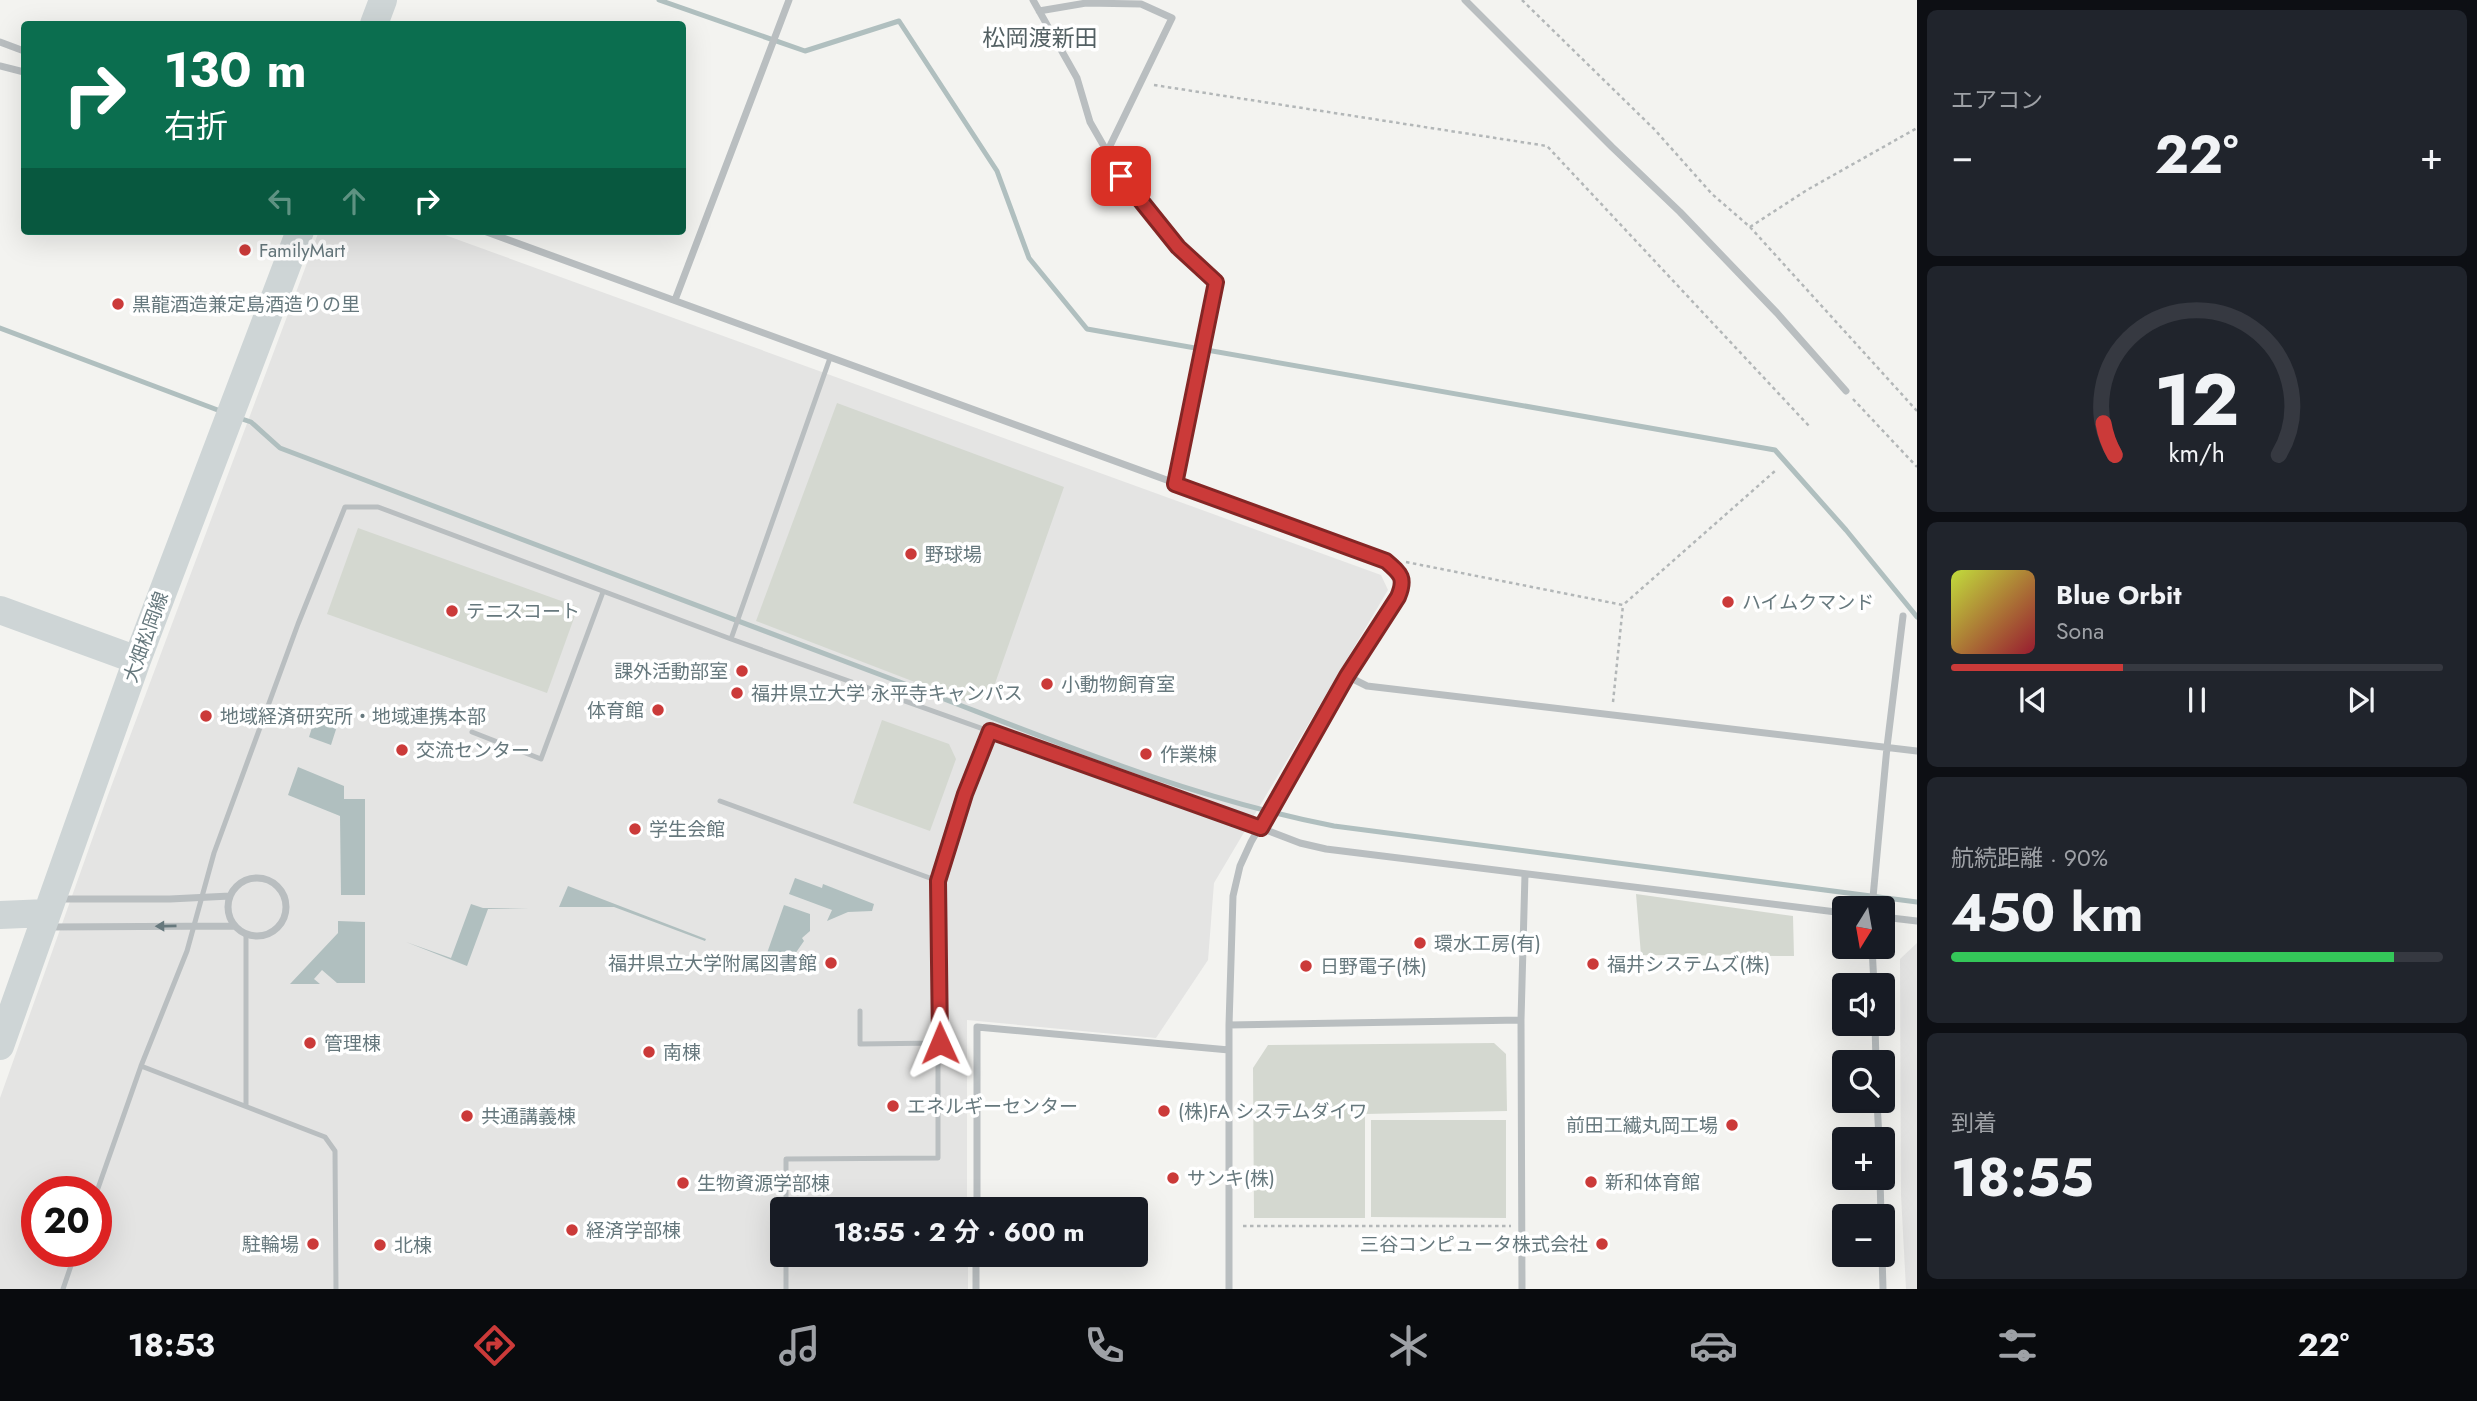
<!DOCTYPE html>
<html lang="ja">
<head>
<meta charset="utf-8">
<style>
  :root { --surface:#171b24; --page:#20242c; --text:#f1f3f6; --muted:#9ea1a6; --line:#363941; --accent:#cb3a39 }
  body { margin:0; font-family:Jost,"Noto Sans JP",sans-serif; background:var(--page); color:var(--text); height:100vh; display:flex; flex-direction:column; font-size:26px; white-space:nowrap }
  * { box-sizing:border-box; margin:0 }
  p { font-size:23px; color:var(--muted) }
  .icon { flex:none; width:38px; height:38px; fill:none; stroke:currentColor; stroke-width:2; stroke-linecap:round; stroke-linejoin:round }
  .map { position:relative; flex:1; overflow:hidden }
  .drawer { display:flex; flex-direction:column; gap:10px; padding:10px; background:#0d0f14; width:560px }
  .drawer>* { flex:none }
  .banner { position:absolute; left:21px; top:21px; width:665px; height:214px; border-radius:7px; box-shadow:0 7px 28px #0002; background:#0b6e4f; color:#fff; overflow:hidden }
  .needle { width:46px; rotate:191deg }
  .controls { position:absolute; left:1832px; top:896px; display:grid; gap:14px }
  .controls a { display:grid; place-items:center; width:63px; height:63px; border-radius:7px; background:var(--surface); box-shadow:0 7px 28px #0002; font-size:35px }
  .speed { position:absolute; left:21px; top:1176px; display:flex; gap:14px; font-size:35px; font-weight:700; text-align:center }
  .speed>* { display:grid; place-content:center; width:91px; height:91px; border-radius:50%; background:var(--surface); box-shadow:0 7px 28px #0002; line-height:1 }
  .speed .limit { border:10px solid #d22; background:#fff; color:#111 }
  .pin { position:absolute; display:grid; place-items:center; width:60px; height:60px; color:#fff; margin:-30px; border-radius:14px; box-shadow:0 4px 10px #0006 }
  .me { position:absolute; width:77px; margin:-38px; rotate:359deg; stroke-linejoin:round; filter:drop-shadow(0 0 5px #0008) }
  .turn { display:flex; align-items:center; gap:24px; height:147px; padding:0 28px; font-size:32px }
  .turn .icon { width:91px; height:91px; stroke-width:2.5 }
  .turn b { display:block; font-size:49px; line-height:60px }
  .lanes { display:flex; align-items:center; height:66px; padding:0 28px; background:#0003; justify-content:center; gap:35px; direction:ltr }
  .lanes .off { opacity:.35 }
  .big { font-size:52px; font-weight:700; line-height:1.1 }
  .drawer .card { flex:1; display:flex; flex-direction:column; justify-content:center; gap:10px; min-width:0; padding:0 24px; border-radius:10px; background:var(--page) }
  .drawer .dial { align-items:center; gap:0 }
  .dial svg { height:182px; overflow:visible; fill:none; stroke:var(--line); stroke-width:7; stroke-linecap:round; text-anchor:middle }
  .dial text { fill:var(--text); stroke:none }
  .song { display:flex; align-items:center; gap:21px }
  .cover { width:84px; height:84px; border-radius:10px; background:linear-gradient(135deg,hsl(70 70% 55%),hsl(350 70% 35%)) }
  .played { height:7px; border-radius:4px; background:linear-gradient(90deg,var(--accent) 35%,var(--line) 35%) }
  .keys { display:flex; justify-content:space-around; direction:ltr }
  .heat { display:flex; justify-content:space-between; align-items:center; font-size:38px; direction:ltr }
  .charge { height:10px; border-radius:5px; background:linear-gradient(90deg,#34c759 90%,var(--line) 0) }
  .trip { position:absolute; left:770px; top:1197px; width:378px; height:70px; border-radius:7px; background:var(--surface); box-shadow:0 7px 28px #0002; font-weight:700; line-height:70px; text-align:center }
  .tab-bar { display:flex; height:112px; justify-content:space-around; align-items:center; background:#090b0e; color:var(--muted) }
  .tab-bar .icon { width:49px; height:49px }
  .tab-bar .on { color:var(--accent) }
  .tab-bar b { font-size:32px; color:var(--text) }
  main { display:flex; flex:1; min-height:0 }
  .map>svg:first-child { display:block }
  .built { fill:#e4e4e3; fill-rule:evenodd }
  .green { fill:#d4d8d0 }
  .water { fill:#b0bfbf }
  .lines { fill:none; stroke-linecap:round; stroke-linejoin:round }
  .stream { stroke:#b0bfbf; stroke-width:5 }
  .path { stroke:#b3b7b8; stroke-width:2.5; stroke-dasharray:3.5 3.5; stroke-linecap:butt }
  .lane { stroke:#b9bec0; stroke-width:5 }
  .street { stroke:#b9bec0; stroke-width:7 }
  .secondary { stroke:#ced5d6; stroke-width:28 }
  .oneway { fill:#66787d }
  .route-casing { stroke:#842625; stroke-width:18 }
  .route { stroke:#cb3a39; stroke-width:12 }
  .poi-dot { fill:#cb3a39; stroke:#fff; stroke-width:2.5 }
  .labels { text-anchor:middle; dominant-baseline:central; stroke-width:7; stroke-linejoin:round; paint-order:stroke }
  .poi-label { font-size:19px; fill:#66787d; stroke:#fff; text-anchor:start }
  .street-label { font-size:19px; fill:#66787d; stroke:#fff }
  .quarter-label { font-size:23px; fill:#536063; stroke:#fff }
</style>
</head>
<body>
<main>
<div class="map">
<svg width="1917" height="1289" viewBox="0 0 1917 1289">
  <rect width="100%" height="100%" fill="#f3f3f0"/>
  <!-- built -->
  <path class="built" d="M319,231H434L1381,575L1388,590L1214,883L1208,960L1156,1038L967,1020V1209H782V1255H968V1289H0V1098L108,795ZM37,1192H96V1251H37Z
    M1917,943V1289H1906L1901,1195L1900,959Z"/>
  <!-- green -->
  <path class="green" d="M837,403L1064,487L991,695L972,704L756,621Z
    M358,528L578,607L547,693L327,614Z
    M882,720L949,744L956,759L930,831L853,803Z
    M1636,894L1793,916L1794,956L1641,955Z
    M1494,1043L1506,1054L1507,1111L1365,1114V1218H1254L1253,1068L1268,1045Z
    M1371,1120H1506V1218L1371,1217Z"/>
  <!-- water -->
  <path class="water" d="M317,712L339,720L331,745L309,737Z
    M298,767L344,786V799H365V895H341L340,816L288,795Z
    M795,878L822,888L823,884L874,904L872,911L848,912L827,921L832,910L789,894Z
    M568,886L706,939L705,941L614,907H559Z
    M471,904L483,908H529L488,909L467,966L406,942L451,958Z
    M784,905L810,914V931L802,938L804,941L788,964L766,956Z
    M338,921L365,922V983H337L322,970L314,979L320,984H290L338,933Z"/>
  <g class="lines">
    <!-- stream -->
    <path class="stream" d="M659,0L805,51L899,21L997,171L1029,258L1087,329L1775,450L1846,530L1917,617
      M0,328L223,412
      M239,418L251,422L280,448C485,526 691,603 897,681C1040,735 1183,797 1334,826L1917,902"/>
    <!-- path -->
    <path class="path" d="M1522,0L1655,130L1712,194L1750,227L1807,190L1917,128
      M1154,85L1547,146L1809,426
      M1750,227L1917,411
      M1853,399L1917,467
      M1406,562L1623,605L1775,471
      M1613,702L1623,605
      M1243,1226H1511"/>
    <!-- lane -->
    <path class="lane" d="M731,639L830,358
      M472,732L541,759L603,592
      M720,801L938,881
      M860,1011V1044L940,1043
      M141,1066L325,1137L335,1151L336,1289
      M246,1106V935
      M96,1194L141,1066L187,951L214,853L298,624L345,507H378L731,639L1261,828
      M786,1209V1159L938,1158V881L965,794L990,731
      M63,1289L76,1251
      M786,1289V1255"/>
    <!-- street -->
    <path class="street" d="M1033,0L1077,78L1090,122L1121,176L1178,247L1216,282L1175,484
      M1465,0L1612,147L1680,212L1777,313L1846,391
      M1039,11L1086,3L1141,4L1172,18L1107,152
      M0,42L24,51
      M0,66L24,72
      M484,231L1386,560L1401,575L1403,585L1347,676
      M675,300L789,0
      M1261,828L1300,843L1326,849L1844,913
      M228 907a29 29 0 1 1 58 0a29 29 0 1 1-58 0Z
      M60,899H170L230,896
      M1872,908L1887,747L1903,616
      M1883,917L1917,921
      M49,927L234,926
      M1872,947L1874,985
      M1875,1024L1876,1062
      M1229,1025L1521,1020
      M1877,1101L1879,1139
      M1880,1178L1881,1216
      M977,1209V1027L1229,1050
      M1882,1255L1883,1289
      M976,1289V1255
      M1229,1289V1025L1233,896L1240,866L1251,842L1347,676L1367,686L1917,751
      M1522,1289L1521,1020L1525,874"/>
    <!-- secondary -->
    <path class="secondary" d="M374,24L383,0
      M0,610L137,660
      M0,915L47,913
      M0,1046L137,660L300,231"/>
  </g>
  <!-- one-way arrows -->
  <defs><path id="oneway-solid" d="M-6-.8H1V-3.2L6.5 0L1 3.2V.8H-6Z" transform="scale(1.75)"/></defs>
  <use class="oneway" href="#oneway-solid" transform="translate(166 926) rotate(179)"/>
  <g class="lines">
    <defs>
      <path id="route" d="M940,1043L938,881L965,794L990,731L1261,828L1347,676L1398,597C1406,578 1401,574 1386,561L1175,484L1216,282L1178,247L1121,176"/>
    </defs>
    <!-- route casing -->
    <use href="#route" class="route-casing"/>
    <!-- route -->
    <use href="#route" class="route"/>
  </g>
  <!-- markers -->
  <g class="poi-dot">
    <circle cx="245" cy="250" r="7"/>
    <circle cx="118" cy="304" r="7"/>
    <circle cx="911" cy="554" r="7"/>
    <circle cx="1728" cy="602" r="7"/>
    <circle cx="452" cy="611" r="7"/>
    <circle cx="742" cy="671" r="7"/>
    <circle cx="1047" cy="684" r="7"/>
    <circle cx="737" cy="693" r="7"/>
    <circle cx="658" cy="710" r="7"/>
    <circle cx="206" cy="716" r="7"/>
    <circle cx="402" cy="750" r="7"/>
    <circle cx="1146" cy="754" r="7"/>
    <circle cx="635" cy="829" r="7"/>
    <circle cx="1420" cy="943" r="7"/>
    <circle cx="831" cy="963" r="7"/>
    <circle cx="1593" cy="964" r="7"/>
    <circle cx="1306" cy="966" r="7"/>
    <circle cx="310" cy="1043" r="7"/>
    <circle cx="649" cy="1052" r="7"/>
    <circle cx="893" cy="1106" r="7"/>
    <circle cx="1164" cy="1111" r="7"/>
    <circle cx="467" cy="1116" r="7"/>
    <circle cx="1732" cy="1125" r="7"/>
    <circle cx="1173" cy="1178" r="7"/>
    <circle cx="1591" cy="1182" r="7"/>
    <circle cx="683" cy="1183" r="7"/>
    <circle cx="572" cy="1230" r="7"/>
    <circle cx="313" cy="1244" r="7"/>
    <circle cx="1602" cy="1244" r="7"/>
    <circle cx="380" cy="1245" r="7"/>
  </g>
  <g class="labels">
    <!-- poi labels -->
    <g class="poi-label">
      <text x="259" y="250">FamilyMart</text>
      <text x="132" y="304">黒龍酒造兼定島酒造りの里</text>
      <text x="925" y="554">野球場</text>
      <text x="1742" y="602">ハイムクマンド</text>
      <text x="466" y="611">テニスコート</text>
      <text x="728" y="671" text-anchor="end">課外活動部室</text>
      <text x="1061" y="684">小動物飼育室</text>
      <text x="751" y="693">福井県立大学 永平寺キャンパス</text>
      <text x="644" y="710" text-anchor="end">体育館</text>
      <text x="220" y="716">地域経済研究所・地域連携本部</text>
      <text x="416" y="750">交流センター</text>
      <text x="1160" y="754">作業棟</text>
      <text x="649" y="829">学生会館</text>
      <text x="1434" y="943">環水工房(有)</text>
      <text x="817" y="963" text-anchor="end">福井県立大学附属図書館</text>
      <text x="1607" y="964">福井システムズ(株)</text>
      <text x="1320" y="966">日野電子(株)</text>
      <text x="324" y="1043">管理棟</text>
      <text x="663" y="1052">南棟</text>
      <text x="907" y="1106">エネルギーセンター</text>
      <text x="1178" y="1111">(株)FA システムダイワ</text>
      <text x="481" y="1116">共通講義棟</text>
      <text x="1718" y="1125" text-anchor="end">前田工繊丸岡工場</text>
      <text x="1187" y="1178">サンキ(株)</text>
      <text x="1605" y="1182">新和体育館</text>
      <text x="697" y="1183">生物資源学部棟</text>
      <text x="586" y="1230">経済学部棟</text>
      <text x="299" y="1244" text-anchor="end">駐輪場</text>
      <text x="1588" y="1244" text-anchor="end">三谷コンピュータ株式会社</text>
      <text x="394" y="1245">北棟</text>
    </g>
    <!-- street labels -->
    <g class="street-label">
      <text transform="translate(146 637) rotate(-70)">大畑松岡線</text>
    </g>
    <!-- quarter labels -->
    <g class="quarter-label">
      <text x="1040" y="38">松岡渡新田</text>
    </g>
  </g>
</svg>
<div class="controls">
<a><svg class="needle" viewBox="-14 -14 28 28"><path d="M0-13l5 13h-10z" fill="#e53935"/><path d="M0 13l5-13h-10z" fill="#9ea1a6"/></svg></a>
<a><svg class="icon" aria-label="sound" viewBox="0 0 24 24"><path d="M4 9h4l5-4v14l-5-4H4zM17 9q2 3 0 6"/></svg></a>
<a><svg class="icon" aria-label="search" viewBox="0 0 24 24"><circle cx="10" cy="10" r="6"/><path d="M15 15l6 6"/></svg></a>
<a>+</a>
<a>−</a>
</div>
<div class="speed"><div class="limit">20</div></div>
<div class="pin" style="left:1121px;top:176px;background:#d93025"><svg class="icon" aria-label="arrive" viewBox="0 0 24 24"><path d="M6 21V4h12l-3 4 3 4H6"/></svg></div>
<svg class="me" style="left:940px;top:1043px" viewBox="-20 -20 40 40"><path d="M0-17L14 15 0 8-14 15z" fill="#cb3a39" stroke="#fff" stroke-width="4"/></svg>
<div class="trip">18:55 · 2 分 · 600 m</div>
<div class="banner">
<div class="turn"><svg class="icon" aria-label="right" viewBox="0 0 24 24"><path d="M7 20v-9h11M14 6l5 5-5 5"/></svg><div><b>130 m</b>右折</div></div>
<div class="lanes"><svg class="icon off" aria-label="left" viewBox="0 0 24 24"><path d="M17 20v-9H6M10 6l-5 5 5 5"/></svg><svg class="icon off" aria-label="ahead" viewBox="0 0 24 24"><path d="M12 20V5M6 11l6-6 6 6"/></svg><svg class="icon" aria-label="right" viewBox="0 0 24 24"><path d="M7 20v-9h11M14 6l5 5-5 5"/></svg></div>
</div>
</div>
<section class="drawer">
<div class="card"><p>エアコン</p>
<div class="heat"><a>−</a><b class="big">22°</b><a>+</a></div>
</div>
<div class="card dial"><svg viewBox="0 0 100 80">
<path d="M14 69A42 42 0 1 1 86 69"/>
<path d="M14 69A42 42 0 0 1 9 55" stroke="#cb3a39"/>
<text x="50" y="56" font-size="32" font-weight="700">12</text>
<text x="50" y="72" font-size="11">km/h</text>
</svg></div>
<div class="card">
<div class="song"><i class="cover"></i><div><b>Blue Orbit</b><p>Sona</p></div></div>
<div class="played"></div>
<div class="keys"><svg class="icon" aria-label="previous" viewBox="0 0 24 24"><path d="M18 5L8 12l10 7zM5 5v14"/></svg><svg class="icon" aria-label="pause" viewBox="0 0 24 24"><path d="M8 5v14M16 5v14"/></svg><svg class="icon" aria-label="next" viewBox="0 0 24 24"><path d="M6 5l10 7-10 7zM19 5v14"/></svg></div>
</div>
<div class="card"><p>航続距離 · 90%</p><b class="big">450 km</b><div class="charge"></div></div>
<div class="card"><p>到着</p><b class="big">18:55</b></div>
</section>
</main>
<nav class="tab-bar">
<b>18:53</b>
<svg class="icon on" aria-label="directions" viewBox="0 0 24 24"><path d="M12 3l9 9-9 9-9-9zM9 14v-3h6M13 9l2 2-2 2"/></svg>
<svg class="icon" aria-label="music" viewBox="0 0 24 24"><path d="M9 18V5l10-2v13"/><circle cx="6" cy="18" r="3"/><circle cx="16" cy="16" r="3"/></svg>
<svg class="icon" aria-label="phone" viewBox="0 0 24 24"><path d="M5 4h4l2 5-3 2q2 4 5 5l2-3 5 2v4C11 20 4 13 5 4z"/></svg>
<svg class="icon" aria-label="climate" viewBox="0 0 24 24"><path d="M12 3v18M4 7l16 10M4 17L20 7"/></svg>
<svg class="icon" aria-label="car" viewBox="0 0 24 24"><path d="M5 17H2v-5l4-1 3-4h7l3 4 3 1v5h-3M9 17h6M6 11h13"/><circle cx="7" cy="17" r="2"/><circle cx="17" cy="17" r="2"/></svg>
<svg class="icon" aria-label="filters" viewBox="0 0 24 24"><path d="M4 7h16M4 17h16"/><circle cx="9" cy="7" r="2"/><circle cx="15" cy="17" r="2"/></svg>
<b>22°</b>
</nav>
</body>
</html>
